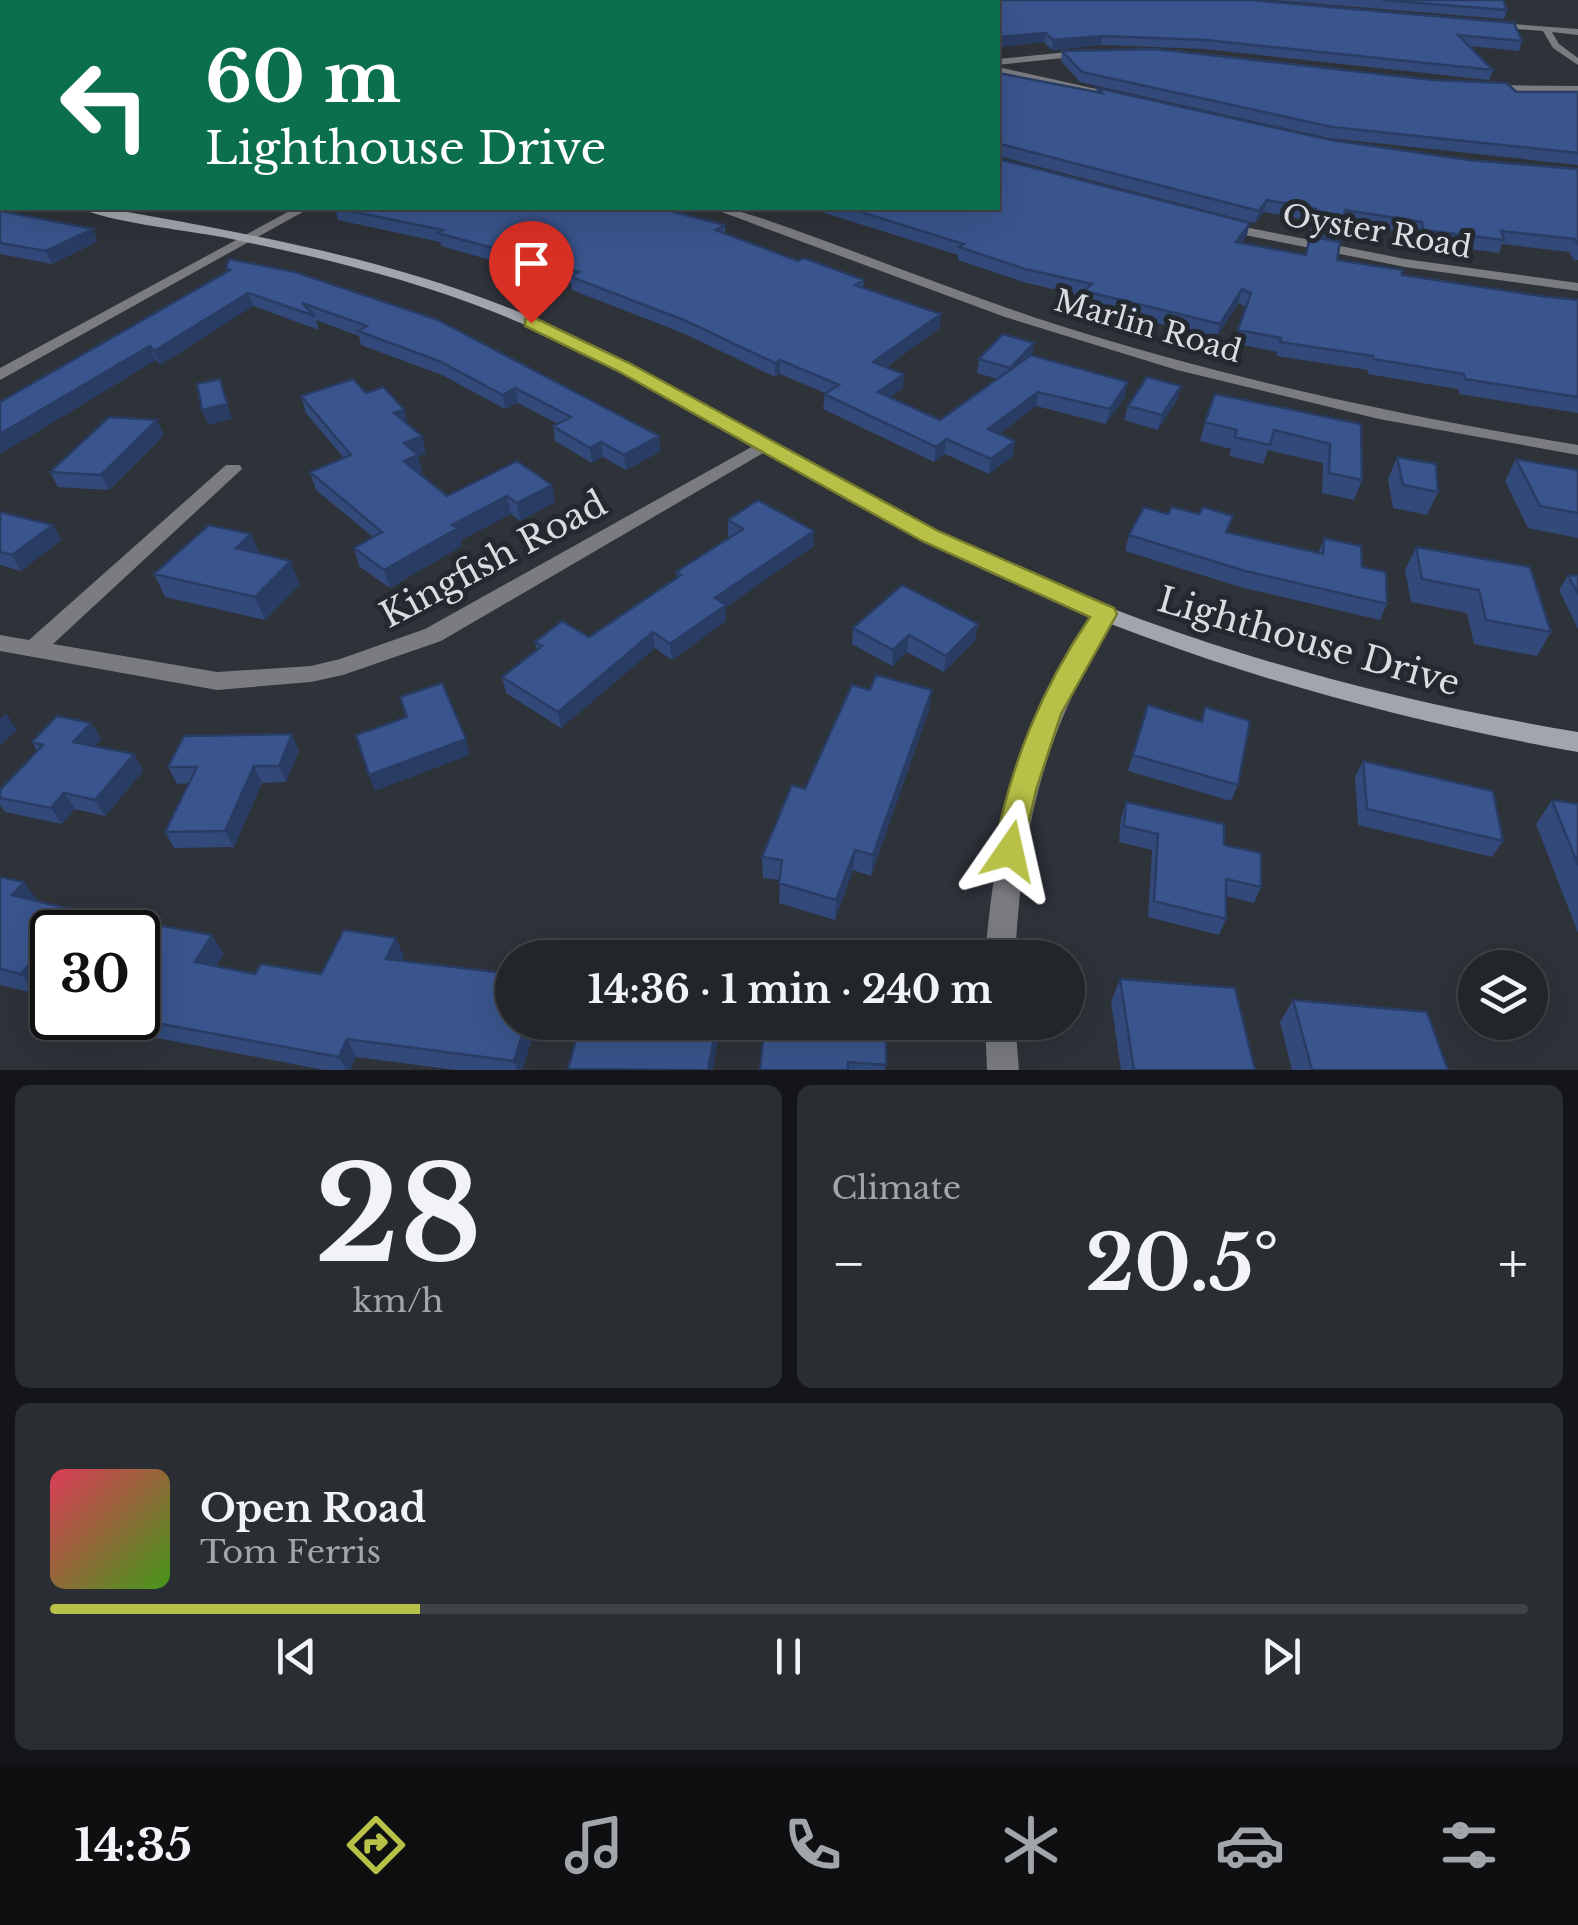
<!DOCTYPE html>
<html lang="en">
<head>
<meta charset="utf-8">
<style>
  :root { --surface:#22262b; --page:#2a2e33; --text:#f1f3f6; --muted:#a2a5a9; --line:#3f4347; --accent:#b8c147 }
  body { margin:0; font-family:"Libre Baskerville",serif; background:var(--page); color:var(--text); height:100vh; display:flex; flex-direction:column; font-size:38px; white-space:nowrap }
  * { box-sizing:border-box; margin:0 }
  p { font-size:32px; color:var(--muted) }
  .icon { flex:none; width:55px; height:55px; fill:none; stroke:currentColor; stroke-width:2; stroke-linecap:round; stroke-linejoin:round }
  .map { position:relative; height:1070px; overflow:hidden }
  .sheet { display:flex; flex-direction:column; gap:15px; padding:15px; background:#131518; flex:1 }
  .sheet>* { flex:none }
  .top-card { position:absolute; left:0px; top:0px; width:1000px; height:210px; box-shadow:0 10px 40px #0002,0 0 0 2px var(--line); background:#0b6e4f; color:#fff; overflow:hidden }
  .fabs { position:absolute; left:1458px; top:950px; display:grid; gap:20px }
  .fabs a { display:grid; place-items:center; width:90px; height:90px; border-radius:50%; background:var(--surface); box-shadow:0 10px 40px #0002,0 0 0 2px var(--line); font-size:50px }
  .speed { position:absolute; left:30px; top:910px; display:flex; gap:20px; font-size:50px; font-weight:700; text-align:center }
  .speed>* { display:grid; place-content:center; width:130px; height:130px; border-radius:50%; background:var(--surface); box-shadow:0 10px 40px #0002,0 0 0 2px var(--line); line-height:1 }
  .speed .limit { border:5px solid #111; border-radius:15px; background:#fff; color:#111 }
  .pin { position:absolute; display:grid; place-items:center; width:85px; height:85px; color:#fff; margin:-102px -42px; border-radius:50% 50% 50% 0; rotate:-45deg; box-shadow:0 0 10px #0007 }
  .pin .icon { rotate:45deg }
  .me { position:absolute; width:110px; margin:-55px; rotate:11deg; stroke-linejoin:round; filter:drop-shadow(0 0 8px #0008) }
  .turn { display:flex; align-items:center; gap:35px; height:210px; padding:0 40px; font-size:45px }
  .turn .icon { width:130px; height:130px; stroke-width:2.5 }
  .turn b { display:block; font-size:70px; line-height:85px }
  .big { font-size:75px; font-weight:800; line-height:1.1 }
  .sheet .tile { flex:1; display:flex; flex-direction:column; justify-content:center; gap:15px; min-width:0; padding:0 35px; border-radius:15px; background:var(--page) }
  .sheet .dial { align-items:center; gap:0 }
  .dial b { font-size:130px; line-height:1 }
  .song { display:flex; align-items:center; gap:30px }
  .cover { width:120px; height:120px; border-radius:15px; background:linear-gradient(135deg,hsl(350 70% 55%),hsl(100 70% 35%)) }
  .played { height:10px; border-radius:5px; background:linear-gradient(90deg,var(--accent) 25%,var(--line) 25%) }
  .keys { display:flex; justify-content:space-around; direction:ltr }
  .heat { display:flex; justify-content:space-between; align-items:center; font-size:55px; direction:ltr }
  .sheet .tiles { flex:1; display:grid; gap:15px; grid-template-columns:1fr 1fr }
  .tile:last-child { grid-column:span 2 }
  .trip { position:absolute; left:495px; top:940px; width:590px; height:100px; border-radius:50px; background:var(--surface); box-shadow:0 10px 40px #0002,0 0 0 2px var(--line); font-weight:800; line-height:100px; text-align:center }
  .tab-bar { display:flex; height:160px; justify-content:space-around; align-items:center; background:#0e0f11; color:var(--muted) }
  .tab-bar .icon { width:70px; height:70px }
  .tab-bar .active { color:var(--accent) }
  .tab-bar b { font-size:45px; color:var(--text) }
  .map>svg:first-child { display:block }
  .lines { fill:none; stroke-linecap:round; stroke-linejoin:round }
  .street { fill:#7a7c80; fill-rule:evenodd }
  .secondary { fill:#a2a5ac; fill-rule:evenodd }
  .wall { fill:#324979 }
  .shaded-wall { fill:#293c63 }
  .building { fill:#3a558d; stroke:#293c63; stroke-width:2.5 }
  .route { fill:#b8c147; stroke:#787d2e; stroke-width:2.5 }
  .labels { text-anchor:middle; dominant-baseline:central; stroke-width:10; stroke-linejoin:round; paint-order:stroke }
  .far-street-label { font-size:30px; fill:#dadce1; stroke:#24282f }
  .street-label { font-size:35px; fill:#dadce1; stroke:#24282f }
</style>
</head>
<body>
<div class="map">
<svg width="1578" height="1070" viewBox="0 0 1578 1070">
  <rect width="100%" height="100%" fill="#2e3239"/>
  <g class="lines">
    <!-- street -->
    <path class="street" d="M822,0H833L835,2H825Z
      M1485,22L1578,29V35L1552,32L1559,44L1578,58V65L1553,48L1543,31L1488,27Z
      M1088,50L1091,55L998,65V59Z
      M1172,50L1342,69L1347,72L1342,75L1169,55Z
      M998,67L1123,95L1128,98L1123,101L998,73Z
      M1485,85L1578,86V92L1481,90Z
      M295,208H310L0,380V368Z
      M711,208H728L764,219C862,253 959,293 1058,325C1228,379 1402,416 1578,445V455L1379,419L1177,370L1005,317Z
      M1220,222L1405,259L1578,283V291L1405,267L1215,229V223Z
      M764,440L770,441L773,445L770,449L441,641L343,675L311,682L217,690L0,651V635L29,640L226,465H240L242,469L53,644L217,672L311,666L340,659L425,629Z
      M1105,607L1113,609L1116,614C1044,734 1023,819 1015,958H985C997,816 1022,730 1097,609Z
      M985,1022H1015L1019,1070H987Z"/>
    <!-- secondary -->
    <path class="secondary" d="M0,187L2,188V196L0,195Z
      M81,208H105C240,232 376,256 504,306C657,365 792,460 939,533C1141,633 1356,695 1578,732V752C1351,712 1134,646 928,543C781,470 647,373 494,312C406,277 314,256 222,237C190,231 103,221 81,208Z"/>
  </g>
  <!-- wall -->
  <path class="wall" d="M855,0H1251L1522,41L1519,51L1469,46L1493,70L1489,80L1204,49L1101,45L1052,50L1044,42L998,47V2H856Z
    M1272,0H1503L1507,10L1504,19Z
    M1062,51L1516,92H1578V165L1329,138L1080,82L1061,61Z
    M998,73L1097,92V88L1331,140L1469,160L1578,169V260H1574L1569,252L1502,244L1499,253L1418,242L1417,235L1343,223L1338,241L1309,235L1313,221L1264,212L1255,223L998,156V159L1247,235L1241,243L1305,255L1310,236L1337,260L1402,275L1541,296L1578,300V413L1459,394L1458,389L1368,374V370L1276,356L1277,352L1234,343L1246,307L1238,303L1216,338L1082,304L1083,296L1023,282L958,260V255L809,208H998Z
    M335,208L725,225V234L798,261L864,280L863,288L940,328L886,367L903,388L890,397L940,420L997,379L977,373L979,359L1034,343L1032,356L1125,397L1106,424L1036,406L999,434L1013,456L989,474L945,454L934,462L823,409L825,393L780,374L775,377L685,334L572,290L571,283L441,246L440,242L338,220Z
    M0,211L98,241L52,264L0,254Z
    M229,259L661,451L626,470L603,457L592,463L555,441L553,426L558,424L518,403L505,409L442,375L361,345L359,336L316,320L319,330L253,306L160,365L156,360L0,454V402L227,272L226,268Z
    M1181,386L1177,400L1158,430L1124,420L1128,406Z
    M366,393L408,424L426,453L418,456L422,472L420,473L447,496L552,485L555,502L520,521L511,514L461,540L462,546L390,588L359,566L354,548L373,537L316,490L310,472L344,458L306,413L301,396Z
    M1205,422L1361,424L1362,480L1354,500L1322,493L1323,463L1268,450L1263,464L1229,456L1231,449L1200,441Z
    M164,435L109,490L58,487L50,472Z
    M1397,457L1438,492L1427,515L1393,508L1388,479Z
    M1516,459L1578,470V538L1528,528L1505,481Z
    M0,512L53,525L61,540L21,571L0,565Z
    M728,520L814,546L726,607V621L672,660L655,648L561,728L506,693L502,677L537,650L535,642L589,637L677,578L676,572L730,537L728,536Z
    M1227,532L1318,553L1324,538L1362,567L1387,604L1380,620L1240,587L1125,551L1129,535Z
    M251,534L259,553L300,584L265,620L165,597L154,574Z
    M1416,547L1551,632L1537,656L1474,644L1467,613L1411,602L1405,570Z
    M1568,575L1578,576V629L1559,590Z
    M978,624L975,640L944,672L907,652L892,666L852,644L853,628Z
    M870,690H932L929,710L871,876L853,870L835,920L779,903L780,880L763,878L762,857Z
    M1148,705L1200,721L1205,707L1238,785L1231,801L1128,771Z
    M101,739L94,746L134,754L143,771L105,816L75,809L62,824L5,812L0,805V790L37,751L32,742Z
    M299,750L286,782L262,783L234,847L174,848L165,832L189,783L177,784L168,767Z
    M1363,761L1503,841L1492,857L1358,825L1355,777Z
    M1552,800L1578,804V933L1536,824Z
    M1126,802L1224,845L1261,887L1254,903L1226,896V919L1219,935L1148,917L1152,850L1119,842L1121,818Z
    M0,877L88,930L52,932V975L37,994L0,985Z
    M224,954L216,966L255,974H321L404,957L402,961L512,1022H535L536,1026L522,1070H455L356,1057L350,1070H324L115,1030L105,1018H138Z
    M1120,979L1255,1070H1121L1111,1002Z
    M1293,1000L1448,1070H1292L1280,1022Z
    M886,1022L885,1070H760Z"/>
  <!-- shaded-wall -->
  <path class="shaded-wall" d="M749,0H773L766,2H742Z
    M1046,33L1044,42L998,47V37Z
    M1103,36L1101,45L1052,50L1053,40Z
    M1267,200L1264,212L1255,223L1259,211Z
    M1250,223L1247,235L1232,255L1236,242Z
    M93,229L98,241L52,264L46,251Z
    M1242,289L1238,303L1216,338L1220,324Z
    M248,293L253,306L160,365L154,351Z
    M941,314L940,328L872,376L873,362Z
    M1034,343L1032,357L1008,383L1010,368Z
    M150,346L156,360L0,454V434Z
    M780,360V374L775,377V363Z
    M904,374L903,388L877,407L878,392Z
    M220,379L232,419L208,425L202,410Z
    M1128,382L1125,397L1106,424L1110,409Z
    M1181,386L1177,400L1158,430L1162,415Z
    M515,388L518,403L505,409L503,395Z
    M1038,392L1036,406L986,444L988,429Z
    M404,409L408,426L394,413Z
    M157,420L164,435L109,490L101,475Z
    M422,436L426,453L418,456L422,472L409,478L404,461V443Z
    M659,436L661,451L626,470L624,455Z
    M946,439L945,454L934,462L936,447Z
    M1015,441L1013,456L989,474L991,459Z
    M601,442L603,457L592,463L590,448Z
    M552,485L555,502L520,521L517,503Z
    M507,496L511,514L461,540L462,546L390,588L384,570L452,525Z
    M53,525L61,540L21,571L12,555Z
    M814,531V546L726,607V621L672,660L670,644L715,598Z
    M251,534L260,557L236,548Z
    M291,561L300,584L265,620L255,597Z
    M978,624L975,640L944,672L946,656Z
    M653,632L655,648L561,728L558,712Z
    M909,635L907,652L892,666L893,650Z
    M932,690L929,710L871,876L873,855Z
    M6,713L17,730L0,746V719Z
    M91,723L101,739L83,758L73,742Z
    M292,734L299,750L286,782L279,766Z
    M466,739L470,755L375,791L369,775Z
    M134,754L143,771L105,816L95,800Z
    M254,766L262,783L234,847L225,831Z
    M64,793L75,809L62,824L51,808Z
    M855,850L853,870L835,920L836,900Z
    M24,882L39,902L12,895Z
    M74,910L88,930L86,932H55Z
    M212,935L224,954L207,981L195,962Z
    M52,936V975L37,994L21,974Z
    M396,938L404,957L394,977L386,959Z
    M526,1022H535L536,1026L522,1070H517L514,1061Z
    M717,1022H720V1028L713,1070H708Z
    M347,1039L356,1057L350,1070H346L339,1057Z"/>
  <!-- building -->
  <path class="building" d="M0,0H749L742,2H2V39L0,38Z
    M860,0H1251L1514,23L1522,41L1458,35L1493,70L1206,40L1103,36L1053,40L1046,33L998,37V2H862Z
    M1382,0H1503L1507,10Z
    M2,42V67H0V43Z
    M1155,49L1433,80L1507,83L1516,92H1578V153L1332,127L1082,72L1062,51Z
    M998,73L1102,93L1097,88L1331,140L1469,160L1578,169V244L1575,239L1501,231L1504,240L1423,230L1422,222L1345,210L1342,228L1313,222L1316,209L1267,200L1259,211L1000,144L998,146Z
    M0,124L2,125V149H0Z
    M998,155V159L1250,223L1236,242L1306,255L1310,236L1340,242L1337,260L1402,270V275L1541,296L1578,300V397L1465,379L1464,374L1373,359V356L1280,342L1281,338L1238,330L1251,293L1242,289L1220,324L1084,291L1092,284L1025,269L959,247L964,244L848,208H998Z
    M335,208H658L725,225L716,230L798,261L804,258L864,280L855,285L941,314L873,362L904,374L878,392L940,420L1031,355L1128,382L1110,409L1038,392L988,429L1015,441L991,459L946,439L936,447L824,394L839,385L780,360L775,363L684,320L571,277L579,272L438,233L443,230Z
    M0,211L93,229L46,251L0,243Z
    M229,259L295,272L438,320L659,436L624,455L601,442L590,448L553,426L571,417L515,388L503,395L439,361L358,331L367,326L302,303L315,316L248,293L154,351L150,346L0,434V402L230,270L226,268Z
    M1003,334L1034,343L1010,368L979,359Z
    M1147,377L1181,386L1162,415L1128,406Z
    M220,379L227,404L202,410L197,384Z
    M353,379L366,393L383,387L404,409L394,413L422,436L404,443L418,455L404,461L447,496L517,461L552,485L517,503L507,496L452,525L458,528L384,570L354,548L382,532L310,472L351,455L301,396Z
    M1215,394L1361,424L1362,480L1329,473L1330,444L1274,430L1270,445L1235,437L1237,430L1205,422Z
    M109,417L157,420L101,475L50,472Z
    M1397,457L1436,464L1438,492L1403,485Z
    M1516,459L1578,470V513L1540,506Z
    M758,500L814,531L715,598L726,605L670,644L653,632L558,712L502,677L542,646L535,642L562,621L589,637L681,575L676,572L743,529L728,520Z
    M1144,507L1168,514L1172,507L1199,514L1203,507L1233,516L1226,532L1323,554L1324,538L1361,546L1362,567L1386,572L1387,604L1245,571L1129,535Z
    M0,512L53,525L12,555L0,552Z
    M209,525L251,534L236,548L291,561L255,597L154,574Z
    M1416,547L1530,567L1551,632L1486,620L1479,590L1422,579Z
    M1568,575L1578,576V594Z
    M902,585L978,624L946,656L909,635L893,650L853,628Z
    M876,675L932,690L873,855L855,850L836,900L779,883L782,860L762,857L792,785L805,789L852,685L870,690Z
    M442,683L466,739L369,775L356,735L407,717L400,697Z
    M1148,705L1202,722L1205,707L1250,721L1238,785L1133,755Z
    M57,716L91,723L73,742L134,754L95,800L64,793L51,808L0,798V790L43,745L32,742Z
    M292,734L279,766H254L225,831L165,832L197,767H168L184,736Z
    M1363,761L1493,791L1503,841L1367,809Z
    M1552,800L1578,804V865Z
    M1126,802L1224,824V845L1261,853V887L1226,879V919L1154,901L1158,834L1124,826Z
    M0,877L24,882L12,895L74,910L55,932H52V936L21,974L0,969Z
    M123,919L212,935L195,962L255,974L261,964L321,974L344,930L396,938L386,959L512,974V1022H526L514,1061L347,1039L339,1057L129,1018H138V932H114Z
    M1120,979L1235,988L1255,1070H1134Z
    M1293,1000L1427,1012L1448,1070H1312Z
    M581,1022H717L708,1070L568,1069Z
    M765,1022H886V1065L848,1062V1070H760Z"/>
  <!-- route -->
  <path class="route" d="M525,319H537L629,363L938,531L1114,608L1117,614L1061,714L1036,790L1020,861L1010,864L999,861L994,851C1011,764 1040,691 1090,617L922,541L616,370L525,326Z"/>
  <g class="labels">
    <!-- far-street labels -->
    <g class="far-street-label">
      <text transform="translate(1377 231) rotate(10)">Oyster Road</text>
      <text transform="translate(1148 326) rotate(16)">Marlin Road</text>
    </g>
    <!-- street labels -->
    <g class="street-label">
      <text transform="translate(493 559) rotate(-28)">Kingfish Road</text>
      <text transform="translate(1309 641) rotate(16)">Lighthouse Drive</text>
    </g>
  </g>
</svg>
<div class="fabs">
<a><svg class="icon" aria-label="layers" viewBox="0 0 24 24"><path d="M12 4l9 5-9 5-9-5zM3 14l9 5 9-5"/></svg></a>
</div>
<div class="speed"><div class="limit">30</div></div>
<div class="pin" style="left:531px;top:323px;background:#d93025"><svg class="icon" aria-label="arrive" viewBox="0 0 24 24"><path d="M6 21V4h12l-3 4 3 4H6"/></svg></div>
<svg class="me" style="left:1010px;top:851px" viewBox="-20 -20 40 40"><path d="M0-17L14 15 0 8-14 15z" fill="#b8c147" stroke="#fff" stroke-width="4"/></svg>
<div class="trip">14:36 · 1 min · 240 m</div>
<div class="top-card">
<div class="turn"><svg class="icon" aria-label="left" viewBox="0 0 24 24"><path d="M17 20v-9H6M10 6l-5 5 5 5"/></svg><div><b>60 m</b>Lighthouse Drive</div></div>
</div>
</div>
<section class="sheet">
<div class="tiles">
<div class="tile dial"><b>28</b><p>km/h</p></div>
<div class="tile"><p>Climate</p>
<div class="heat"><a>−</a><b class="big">20.5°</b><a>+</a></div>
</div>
<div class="tile">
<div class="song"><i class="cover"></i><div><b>Open Road</b><p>Tom Ferris</p></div></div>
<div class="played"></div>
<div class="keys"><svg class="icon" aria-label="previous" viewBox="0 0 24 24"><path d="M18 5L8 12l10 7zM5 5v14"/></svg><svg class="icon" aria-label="pause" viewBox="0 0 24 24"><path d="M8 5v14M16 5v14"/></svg><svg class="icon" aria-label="next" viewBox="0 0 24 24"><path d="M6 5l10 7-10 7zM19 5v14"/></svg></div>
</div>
</div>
</section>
<nav class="tab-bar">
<b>14:35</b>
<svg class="icon active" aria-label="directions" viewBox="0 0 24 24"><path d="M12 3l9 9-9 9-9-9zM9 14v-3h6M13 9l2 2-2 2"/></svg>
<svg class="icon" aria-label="music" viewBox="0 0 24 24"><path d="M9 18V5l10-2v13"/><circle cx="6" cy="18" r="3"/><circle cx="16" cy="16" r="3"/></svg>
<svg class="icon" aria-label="phone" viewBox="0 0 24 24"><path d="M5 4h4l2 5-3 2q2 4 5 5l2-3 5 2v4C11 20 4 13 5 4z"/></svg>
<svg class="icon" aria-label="climate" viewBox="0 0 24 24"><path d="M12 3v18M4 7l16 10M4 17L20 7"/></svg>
<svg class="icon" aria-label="car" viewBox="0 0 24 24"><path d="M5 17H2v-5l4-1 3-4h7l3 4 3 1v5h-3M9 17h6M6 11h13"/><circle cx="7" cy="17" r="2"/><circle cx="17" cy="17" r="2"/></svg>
<svg class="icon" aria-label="filters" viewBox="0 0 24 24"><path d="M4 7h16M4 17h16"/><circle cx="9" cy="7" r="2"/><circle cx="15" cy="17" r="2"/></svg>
</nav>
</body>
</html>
